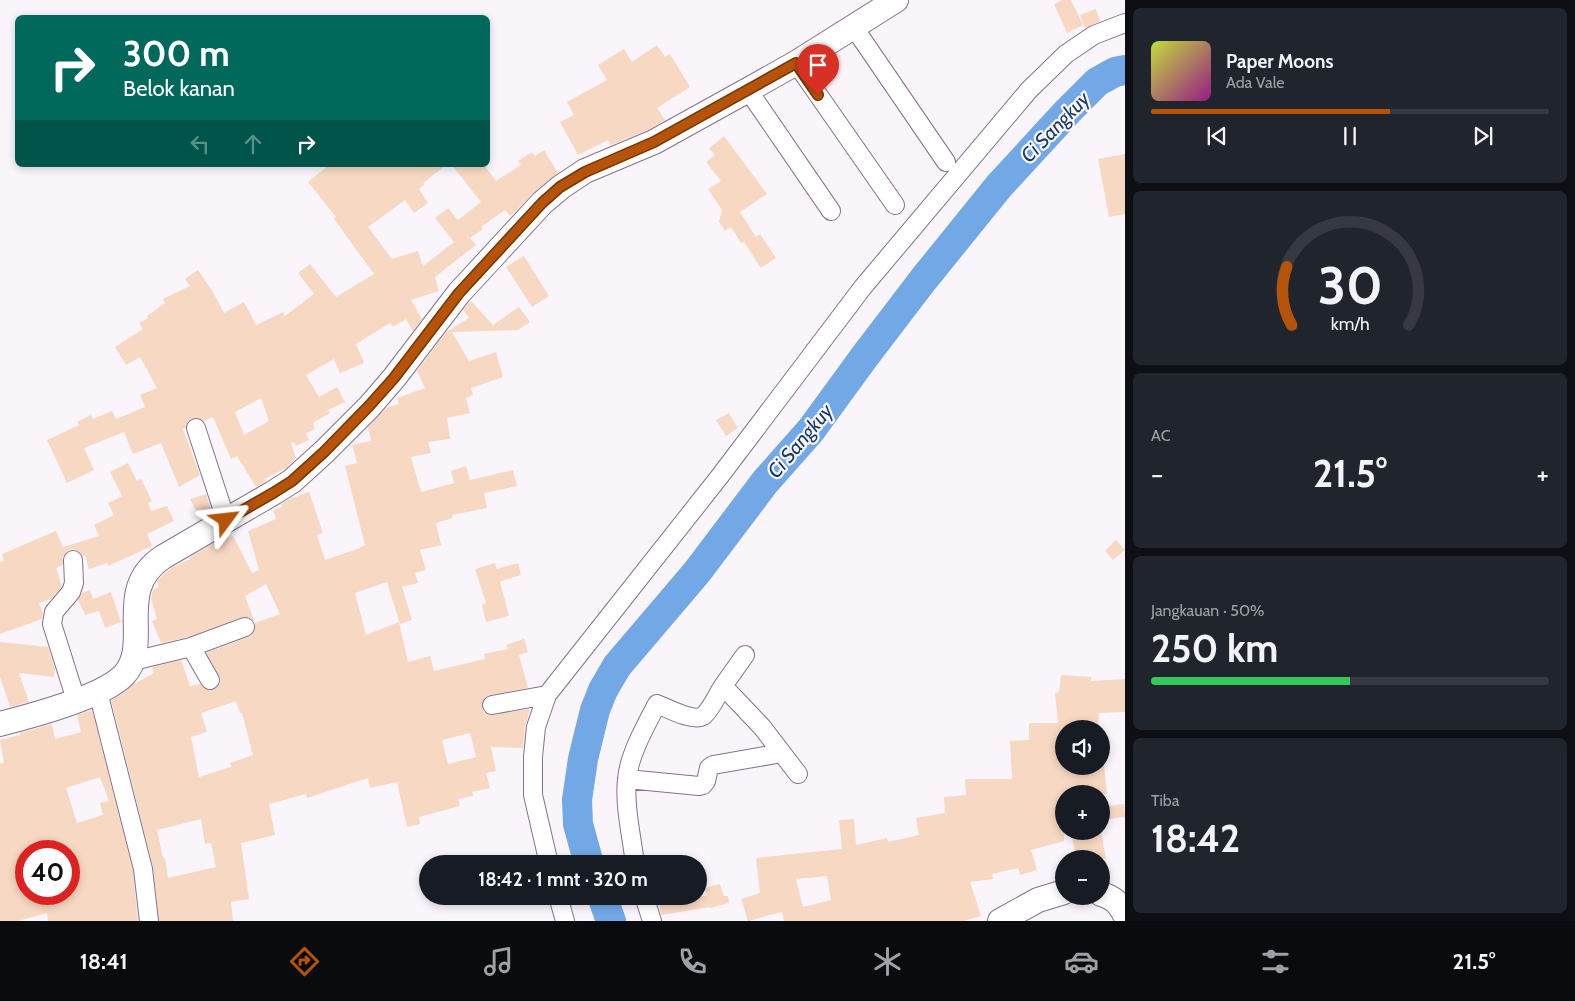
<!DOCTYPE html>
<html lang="id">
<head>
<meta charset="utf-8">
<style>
  :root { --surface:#171b24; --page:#20242c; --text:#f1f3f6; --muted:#9ea1a6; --line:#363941; --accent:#b45309 }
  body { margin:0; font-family:Cabin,sans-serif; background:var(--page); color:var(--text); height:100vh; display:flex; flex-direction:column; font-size:19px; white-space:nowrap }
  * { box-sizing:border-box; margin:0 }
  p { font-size:16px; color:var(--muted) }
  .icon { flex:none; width:28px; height:28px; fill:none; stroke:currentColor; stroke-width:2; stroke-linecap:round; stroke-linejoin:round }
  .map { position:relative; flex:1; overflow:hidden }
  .panel { display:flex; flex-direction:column; gap:8px; padding:8px; background:#0d0f14; width:450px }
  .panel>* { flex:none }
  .guide { position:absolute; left:15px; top:15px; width:475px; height:152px; border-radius:8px; box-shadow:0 2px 8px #0003; background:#00695c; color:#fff; overflow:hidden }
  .fabs { position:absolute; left:1055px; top:720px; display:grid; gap:10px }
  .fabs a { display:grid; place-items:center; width:55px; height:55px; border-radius:50%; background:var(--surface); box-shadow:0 2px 8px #0003; font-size:25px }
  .speed { position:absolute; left:15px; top:840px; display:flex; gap:10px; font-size:25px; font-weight:700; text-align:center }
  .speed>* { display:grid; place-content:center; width:65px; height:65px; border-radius:50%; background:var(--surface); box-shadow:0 2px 8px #0003; line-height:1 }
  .speed .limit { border:8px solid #d22; background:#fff; color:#111 }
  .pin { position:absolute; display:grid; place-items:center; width:42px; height:42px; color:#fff; margin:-51px -21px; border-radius:50% 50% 50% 0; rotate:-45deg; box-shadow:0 0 5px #0007 }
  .pin .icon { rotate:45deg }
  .me { position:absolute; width:55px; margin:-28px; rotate:60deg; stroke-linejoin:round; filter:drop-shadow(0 0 4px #0008) }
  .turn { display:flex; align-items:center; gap:18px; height:105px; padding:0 25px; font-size:22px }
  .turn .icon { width:65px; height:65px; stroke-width:2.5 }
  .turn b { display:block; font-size:35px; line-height:42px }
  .lanes { display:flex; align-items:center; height:48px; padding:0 25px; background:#0003; justify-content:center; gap:25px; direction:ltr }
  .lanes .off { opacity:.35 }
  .big { font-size:38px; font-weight:700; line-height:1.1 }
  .panel .tile { flex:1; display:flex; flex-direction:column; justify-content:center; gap:8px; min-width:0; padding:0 18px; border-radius:8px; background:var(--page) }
  .panel .dial { align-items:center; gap:0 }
  .dial svg { height:130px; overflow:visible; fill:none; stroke:var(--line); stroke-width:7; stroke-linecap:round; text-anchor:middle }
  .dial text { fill:var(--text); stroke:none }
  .song { display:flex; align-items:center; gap:15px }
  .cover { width:60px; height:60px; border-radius:8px; background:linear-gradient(135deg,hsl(70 70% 55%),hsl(310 70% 35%)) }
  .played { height:5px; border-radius:2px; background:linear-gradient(90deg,var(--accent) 60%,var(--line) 60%) }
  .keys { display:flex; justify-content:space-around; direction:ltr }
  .heat { display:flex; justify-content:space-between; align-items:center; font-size:28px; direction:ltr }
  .charge { height:8px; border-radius:4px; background:linear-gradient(90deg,#34c759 50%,var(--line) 0) }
  .trip { position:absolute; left:419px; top:855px; width:288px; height:50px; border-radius:25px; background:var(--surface); box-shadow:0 2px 8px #0003; font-weight:700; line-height:50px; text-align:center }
  .menu { display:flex; height:80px; justify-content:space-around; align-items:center; background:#090b0e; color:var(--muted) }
  .menu .icon { width:35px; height:35px }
  .menu .on { color:var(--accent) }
  .menu b { font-size:22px; color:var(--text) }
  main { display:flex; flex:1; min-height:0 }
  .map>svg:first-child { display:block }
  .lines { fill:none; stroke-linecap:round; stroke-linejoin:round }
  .river { stroke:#71a8e5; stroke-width:30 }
  .building { fill:#f7d8c2; fill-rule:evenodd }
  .street-casing { stroke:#85718b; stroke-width:20 }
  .secondary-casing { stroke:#85718b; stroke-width:26 }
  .street { stroke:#fff; stroke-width:18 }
  .secondary { stroke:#fff; stroke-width:24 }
  .route-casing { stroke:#753606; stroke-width:12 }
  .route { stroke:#b45309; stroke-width:9 }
  .labels { text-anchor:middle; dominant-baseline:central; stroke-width:4.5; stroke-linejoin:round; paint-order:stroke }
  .water-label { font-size:20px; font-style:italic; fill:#143b62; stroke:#faf5fb }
</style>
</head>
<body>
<main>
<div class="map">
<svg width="1125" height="921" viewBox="0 0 1125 921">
  <rect width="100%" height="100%" fill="#faf5fb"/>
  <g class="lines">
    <!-- river -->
    <path class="river" d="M589,864L578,824L577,800L583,759L595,710L603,690L617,666L697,572L765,482L811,430L865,356L923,280L999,186L1068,111L1097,82L1115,72L1125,70
      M602,896L611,921"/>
  </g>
  <!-- building -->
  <path class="building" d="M1062,0H1071L1083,25L1067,33L1054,4Z
    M1096,9L1100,21L1085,28L1080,15Z
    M657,45L665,57L670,54L690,87L657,108L665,120L648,130L611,145L608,140L578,155L560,122L574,115L567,102L607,80L598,65L624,49L632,62Z
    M724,136L767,194L740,212L756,237L760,234L776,258L761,268L744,242L741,243L731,227L725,231L719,222L722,210L708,189L721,181L706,162L715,155L709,148Z
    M544,150L558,173L533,193L514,213L510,216L505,210L481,227L483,229L470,238L476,245L435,277L439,291L411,300L422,319L413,331L406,319L393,327L390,323L356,344L364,363L340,373L334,359L306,375L319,397L337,387L345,402L328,410L330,413L313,423L315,429L306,433L309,440L296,446L294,442L291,443L296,458L286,468L265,479L266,481L256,487L237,456L231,459L213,417L204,421L199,418H193L188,421L186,428L183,429L200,475L179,487L161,443L133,454L124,432L84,448L94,470L67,483L47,440L79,425L77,422L91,415L93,419L112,411L116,419L145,407L140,395L157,388L140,357L126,365L115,347L143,329L139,323L148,318L147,316L165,303L163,299L190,286L185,279L198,270L213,292L224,313L244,302L256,325L283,312L285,316L314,294L298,273L310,264L336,297L374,274L334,219L336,217L308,182L329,165H446L423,183L425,184L419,189L428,203L414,213L405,200L368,227L392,259L418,251L423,266L454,242L435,218L448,208L458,220L481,202L452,165H484L496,181L521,165L518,161L532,152L535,156ZM261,398L269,421L244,435L235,412Z
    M1125,154V214L1109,217L1098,159Z
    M524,256L549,296L532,307L506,267Z
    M471,301L493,325L519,307L530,322L518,330L452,332L469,361L496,352L503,377L471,388L473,395L466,398L470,413L447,418L450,439L428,442L431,453L411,457L421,492L454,483L451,471L466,466L470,480L513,470L517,486L484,493L487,508L452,515L453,518L436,523L441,545L420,550L426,570L415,573L418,583L402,587L412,620L400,624L387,582L355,593L366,635L399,622L408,662L430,656L434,671L485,659L484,654L508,649L506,645L524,639L528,652L519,655L528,688L490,695L485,697L482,706L484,712L493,715L530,709L525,726L523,748L491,747L496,771L486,773L490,788L472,792L473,796L458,799L460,806L419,817L420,824L407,827L397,782L370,788L368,778L307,798L306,794L269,804L275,835L241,843L249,899L231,902L233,921H159L153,866L111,700L122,694L134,684L154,673L152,667L181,660L190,686L200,684L205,689H215L219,685L221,680L206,653L249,637L253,633L255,628V623L251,619L242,617L188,637L161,643L152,621L157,619L151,598L153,590L159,587L157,582L159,579L171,568L190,559L189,558L219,540L233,536L252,573L259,570L248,531L276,519L273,510L282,507L281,504L290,499L309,492L323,533L317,535L325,560L360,548V547L365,545L345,466L357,463L352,445L371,441L368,427L386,408L399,404L397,398L425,388L417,371L446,332L469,318L463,310ZM266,584L280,614L255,623L245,596ZM236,701L240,713H242L253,755L230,763L231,767L199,777L191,737L207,732L201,713ZM470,733L476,757L448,764L442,740ZM201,819L205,844L211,843L216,867L168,878L165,858H163L157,830Z
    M729,413L738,428L726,436L716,420Z
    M128,463L137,481L141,479L152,501L148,503L151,511L167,506L174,521L147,534L152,546L108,566L107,563L89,569L85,555L83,556L78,551L73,549L67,551L63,556V565L56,568L62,587L51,599L39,603L43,614L42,619L0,634V562L4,561L2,554L56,531L63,547L99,536L94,525L114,515L108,503L122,496L110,472Z
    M206,494L212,512L200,519L190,499Z
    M1116,540L1125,550L1113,560L1105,551Z
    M495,563L497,569L518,563L521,575L501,581L500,582L509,616L486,622L482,605L486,603L475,569Z
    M90,590L93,599L111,592L121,622L105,628L99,611L85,615L78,600L82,593Z
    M0,642L48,647L55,669L54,677L19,673L29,702L10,707L0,677Z
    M1061,675L1091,677V681L1125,679V712L1099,713L1098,729H1062L1064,766H1104L1107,794H1064V841L1031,850L1037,870L1020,875L1018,868L992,874L993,879L970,882L981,916L964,921H784L782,912L748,921L741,899L760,893L756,858L842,849L839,820L854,819L856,845L887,838L888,842L919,835L916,818L945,813L944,797L966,795L965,779H1012L1010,741L1029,740V723H1058L1055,693L1059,692ZM827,876L831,900L803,907L796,879Z
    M92,710L133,871L138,921H48L47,913L18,921H0V764L4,763L0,740L20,735V733L52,724L55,739L81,732L77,715ZM100,777L109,801L100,803L103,815L77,823L66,788ZM26,851H69L70,894H26Z
    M1124,804L1125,817L1101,820V807Z
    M1071,831H1101L1106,859H1085L1083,852L1075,853Z
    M720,884L724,896H728L729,903L711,908L710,907L661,915L658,896H707L705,888Z"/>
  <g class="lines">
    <defs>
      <path id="street" d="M853,26L946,162
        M796,63L895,205
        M748,90L831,211
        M196,428L226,520
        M73,560L74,583L71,592L54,612L52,624L76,700
        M191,647L245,627
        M133,661L191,647L210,680
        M723,686L745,655
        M98,692L143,869L149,921
        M492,705L547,695
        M627,779L699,786L703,785L706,781L709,768L713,765L782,753
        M549,864L533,795V757L536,727L547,695L720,476L863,287L1029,90L1066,54L1094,35L1125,23
        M635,864C632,838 624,805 627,779C629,755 646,725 657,704C667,708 693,722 703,716C711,710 717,695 723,686L762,727L798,774
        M558,896L565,921
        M644,896L652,921"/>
      <path id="secondary" d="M0,724C31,716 103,697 124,675C153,643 113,590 163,557L273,493L292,481L324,452L369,407L394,378L459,293L542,203L561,187L585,171L654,142L748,90L796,63L896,0
        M1101,894C1114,898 1119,903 1125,915
        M1000,921L1038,900L1064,892"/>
    </defs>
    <!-- street casing -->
    <use href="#street" class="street-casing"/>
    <!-- secondary casing -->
    <use href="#secondary" class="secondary-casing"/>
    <!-- street -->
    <use href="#street" class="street"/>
    <!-- secondary -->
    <use href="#secondary" class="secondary"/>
  </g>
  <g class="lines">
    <defs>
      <path id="route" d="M226,520L273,493L292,481L324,452L369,406L394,378L459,293L542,203L560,187L585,172L654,142L796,63L818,95"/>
    </defs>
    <!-- route casing -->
    <use href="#route" class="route-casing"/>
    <!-- route -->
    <use href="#route" class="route"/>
  </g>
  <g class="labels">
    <!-- water labels -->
    <g class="water-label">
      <text transform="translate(1055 127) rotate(-46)">Ci Sangkuy</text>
      <text transform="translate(800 441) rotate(-50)">Ci Sangkuy</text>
    </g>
  </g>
</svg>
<div class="fabs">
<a><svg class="icon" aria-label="sound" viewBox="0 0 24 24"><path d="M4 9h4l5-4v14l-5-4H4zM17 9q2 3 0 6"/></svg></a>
<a>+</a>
<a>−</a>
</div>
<div class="speed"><div class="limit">40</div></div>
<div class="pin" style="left:818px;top:95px;background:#d93025"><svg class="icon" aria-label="arrive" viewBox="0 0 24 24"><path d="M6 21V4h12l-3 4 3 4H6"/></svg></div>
<svg class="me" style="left:226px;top:520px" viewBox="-20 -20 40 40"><path d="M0-17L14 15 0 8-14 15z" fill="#b45309" stroke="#fff" stroke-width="4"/></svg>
<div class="trip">18:42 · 1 mnt · 320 m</div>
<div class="guide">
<div class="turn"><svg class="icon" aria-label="right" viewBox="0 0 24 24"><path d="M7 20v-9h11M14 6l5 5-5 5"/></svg><div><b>300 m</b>Belok kanan</div></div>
<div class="lanes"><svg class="icon off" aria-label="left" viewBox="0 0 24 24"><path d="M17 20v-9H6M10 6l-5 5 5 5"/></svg><svg class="icon off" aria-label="ahead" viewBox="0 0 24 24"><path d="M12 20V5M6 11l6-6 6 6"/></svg><svg class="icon" aria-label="right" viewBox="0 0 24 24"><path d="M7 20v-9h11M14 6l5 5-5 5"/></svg></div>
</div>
</div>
<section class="panel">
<div class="tile">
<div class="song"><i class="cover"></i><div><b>Paper Moons</b><p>Ada Vale</p></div></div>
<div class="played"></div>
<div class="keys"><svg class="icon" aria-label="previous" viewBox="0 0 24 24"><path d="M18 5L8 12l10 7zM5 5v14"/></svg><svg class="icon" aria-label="pause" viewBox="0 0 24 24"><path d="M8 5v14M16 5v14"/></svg><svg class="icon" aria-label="next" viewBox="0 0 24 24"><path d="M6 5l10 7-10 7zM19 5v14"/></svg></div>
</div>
<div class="tile dial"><svg viewBox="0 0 100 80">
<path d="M14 69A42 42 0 1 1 86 69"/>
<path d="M14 69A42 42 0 0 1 11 33" stroke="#b45309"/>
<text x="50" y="56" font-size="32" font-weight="700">30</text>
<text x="50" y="72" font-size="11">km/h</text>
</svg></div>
<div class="tile"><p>AC</p>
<div class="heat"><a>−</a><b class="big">21.5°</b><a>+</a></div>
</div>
<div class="tile"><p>Jangkauan · 50%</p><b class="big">250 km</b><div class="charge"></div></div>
<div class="tile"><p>Tiba</p><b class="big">18:42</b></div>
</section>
</main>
<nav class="menu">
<b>18:41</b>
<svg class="icon on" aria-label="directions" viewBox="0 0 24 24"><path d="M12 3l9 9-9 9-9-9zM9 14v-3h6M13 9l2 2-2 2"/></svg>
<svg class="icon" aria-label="music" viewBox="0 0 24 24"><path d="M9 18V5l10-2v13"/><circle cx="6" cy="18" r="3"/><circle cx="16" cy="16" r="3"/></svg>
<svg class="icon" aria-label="phone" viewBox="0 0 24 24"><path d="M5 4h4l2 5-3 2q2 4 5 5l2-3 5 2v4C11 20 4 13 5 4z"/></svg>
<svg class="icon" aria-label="climate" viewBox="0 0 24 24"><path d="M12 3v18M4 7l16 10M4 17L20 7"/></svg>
<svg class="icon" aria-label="car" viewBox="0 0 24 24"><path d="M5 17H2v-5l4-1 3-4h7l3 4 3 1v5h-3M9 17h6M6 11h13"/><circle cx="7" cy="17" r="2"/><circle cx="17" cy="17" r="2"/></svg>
<svg class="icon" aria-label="filters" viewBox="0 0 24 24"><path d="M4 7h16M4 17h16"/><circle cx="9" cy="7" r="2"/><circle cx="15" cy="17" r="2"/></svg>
<b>21.5°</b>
</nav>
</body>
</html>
